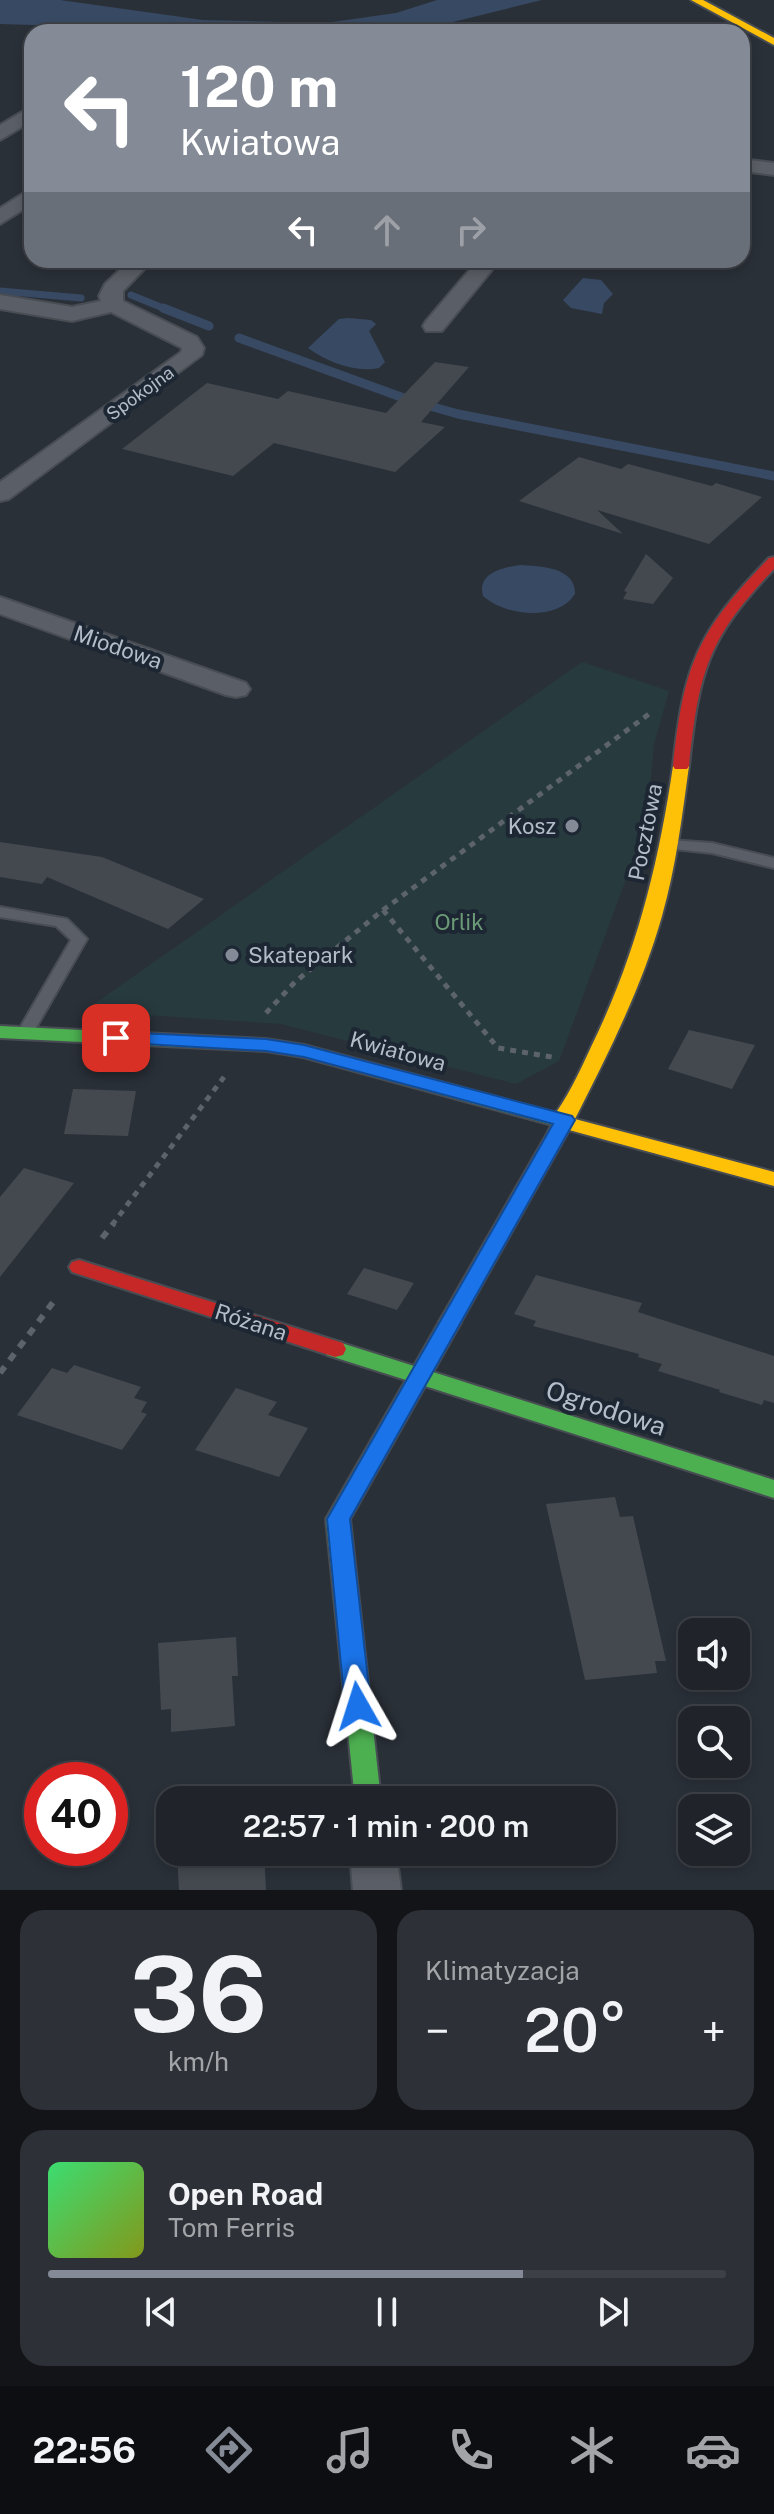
<!DOCTYPE html>
<html lang="pl">
<head>
<meta charset="utf-8">
<style>
  :root { --surface:#20242a; --page:#2d3036; --text:#f1f3f6; --muted:#a2a4a8; --line:#3d4147; --accent:#848b96 }
  body { margin:0; font-family:"Public Sans",sans-serif; background:var(--page); color:var(--text); height:100vh; display:flex; flex-direction:column; font-size:30px; white-space:nowrap }
  * { box-sizing:border-box; margin:0 }
  p { font-size:26px; color:var(--muted) }
  .icon { flex:none; width:44px; height:44px; fill:none; stroke:currentColor; stroke-width:2; stroke-linecap:round; stroke-linejoin:round }
  .map { position:relative; height:1890px; overflow:hidden }
  .details { display:flex; flex-direction:column; gap:20px; padding:20px; background:#121417; flex:1 }
  .details>* { flex:none }
  .guide { position:absolute; left:24px; top:24px; width:726px; height:244px; border-radius:24px; box-shadow:0 4px 12px #0003,0 0 0 2px var(--line); background:#848b96; color:#fff; overflow:hidden }
  .tools { position:absolute; left:678px; top:1618px; display:grid; gap:16px }
  .tools a { display:grid; place-items:center; width:72px; height:72px; border-radius:16px; background:var(--surface); box-shadow:0 4px 12px #0003,0 0 0 2px var(--line); font-size:40px }
  .speed { position:absolute; left:24px; top:1762px; display:flex; gap:16px; font-size:40px; font-weight:700; text-align:center }
  .speed>* { display:grid; place-content:center; width:104px; height:104px; border-radius:50%; background:var(--surface); box-shadow:0 4px 12px #0003,0 0 0 2px var(--line); line-height:1 }
  .speed .limit { border:12px solid #d22; background:#fff; color:#111 }
  .pin { position:absolute; display:grid; place-items:center; width:68px; height:68px; color:#fff; margin:-34px; border-radius:16px; box-shadow:0 4px 12px #0006 }
  .me { position:absolute; width:88px; margin:-44px; rotate:354deg; stroke-linejoin:round; filter:drop-shadow(0 0 6px #0008) }
  .turn { display:flex; align-items:center; gap:28px; height:168px; padding:0 24px; font-size:36px }
  .turn .icon { width:104px; height:104px; stroke-width:2.5 }
  .turn b { display:block; font-size:56px; line-height:68px }
  .lanes { display:flex; align-items:center; height:76px; padding:0 24px; background:#0003; justify-content:center; gap:40px; direction:ltr }
  .lanes .off { opacity:.35 }
  .big { font-size:60px; font-weight:600; line-height:1.1 }
  .details .widget { flex:1; display:flex; flex-direction:column; justify-content:center; gap:12px; min-width:0; padding:0 28px; border-radius:24px; background:var(--page) }
  .details .dial { align-items:center; gap:0 }
  .dial b { font-size:104px; line-height:1 }
  .song { display:flex; align-items:center; gap:24px }
  .cover { width:96px; height:96px; border-radius:12px; background:linear-gradient(135deg,hsl(140 70% 55%),hsl(70 70% 35%)) }
  .played { height:8px; border-radius:4px; background:linear-gradient(90deg,var(--accent) 70%,var(--line) 70%) }
  .keys { display:flex; justify-content:space-around; direction:ltr }
  .heat { display:flex; justify-content:space-between; align-items:center; font-size:44px; direction:ltr }
  .details .tiles { flex:1; display:grid; gap:20px; grid-template-columns:1fr 1fr }
  .widget:last-child { grid-column:span 2 }
  .trip { position:absolute; left:156px; top:1786px; width:460px; height:80px; border-radius:24px; background:var(--surface); box-shadow:0 4px 12px #0003,0 0 0 2px var(--line); font-weight:600; line-height:80px; text-align:center }
  .tabs { display:flex; height:128px; justify-content:space-around; align-items:center; background:#0d0e11; color:var(--muted) }
  .tabs .icon { width:56px; height:56px }
  .tabs .selected { color:var(--accent) }
  .tabs b { font-size:36px; color:var(--text) }
  .map>svg:first-child { display:block }
  .green { fill:#273a3e }
  .water { fill:#384963 }
  .lines { fill:none; stroke-linecap:round; stroke-linejoin:round }
  .stream-far1 { stroke:#384963; stroke-width:7 }
  .stream { stroke:#384963; stroke-width:9 }
  .building { fill:#444950 }
  .lane-casing { stroke:#484c53; stroke-width:4 }
  .street-casing { stroke:#484c53; stroke-width:4 }
  .fast-casing { stroke:#484c53; stroke-width:4 }
  .slow-casing { stroke:#484c53; stroke-width:4 }
  .jam-casing { stroke:#484c53; stroke-width:4 }
  .path-far1 { stroke:#5d636a; stroke-width:5; stroke-dasharray:6 6; stroke-linecap:butt }
  .path { stroke:#5d636a; stroke-width:6; stroke-dasharray:8 8; stroke-linecap:butt }
  .lane { fill:#5a5e66; fill-rule:evenodd }
  .street { fill:#5a5e66; fill-rule:evenodd }
  .fast { fill:#4caf50; fill-rule:evenodd }
  .slow { fill:#ffc107; fill-rule:evenodd }
  .jam { fill:#c62828; fill-rule:evenodd }
  .route { fill:#1a73e8; stroke:#114b97; stroke-width:2 }
  .poi-dot { fill:#848b96; stroke:#1d2633; stroke-width:3 }
  .labels { text-anchor:middle; dominant-baseline:central; stroke-width:8; stroke-linejoin:round; paint-order:stroke }
  .far-street-label { font-size:18px; fill:#b4bcc9; stroke:#1d2633 }
  .street-label { font-size:22px; fill:#b4bcc9; stroke:#1d2633 }
  .poi-label { font-size:22px; fill:#b4bcc9; stroke:#1d2633; text-anchor:end }
  .park-label { font-size:22px; fill:#6b9a76; stroke:#1d2633 }
  .near-street-label { font-size:26px; fill:#b4bcc9; stroke:#1d2633 }
</style>
</head>
<body>
<div class="map">
<svg width="774" height="1890" viewBox="0 0 774 1890">
  <rect width="100%" height="100%" fill="#2a3038"/>
  <!-- green -->
  <path class="green" d="M582,662L669,691L654,744L647,822L559,1061L516,1084L281,1024L84,1011Z"/>
  <!-- water -->
  <path class="water" d="M0,0H60L203,20L325,23L396,13L437,0H542L412,32H106L66,26L0,24Z
    M583,278L601,280L613,294L604,303L602,314L571,308L563,300Z
    M348,318L371,320L376,324L369,331L385,362L379,368C355,373 327,362 308,348L339,319Z
    M520,565C540,566 576,567 575,594C557,622 505,616 483,596C477,573 502,568 520,565Z"/>
  <g class="lines">
    <!-- stream-far1 -->
    <path class="stream-far1" d="M0,291L81,298
      M131,295L168,310"/>
    <!-- stream -->
    <path class="stream" d="M163,308L209,326
      M239,338L412,401L458,414L774,476"/>
  </g>
  <!-- building -->
  <path class="building" d="M435,362L469,367L421,422L445,427L395,472L274,443L233,476L122,449L207,383L278,399L288,391L386,413Z
    M579,457L621,469L628,464L712,486L716,483L762,497L709,544L597,510L623,534L519,501Z
    M646,554L673,578L653,604L623,599L627,592L624,591Z
    M0,842L102,857L204,899L168,929L47,877L42,884L0,877Z
    M689,1030L755,1045L732,1089L668,1069Z
    M73,1089L136,1091L128,1136L64,1134Z
    M24,1168L74,1183L0,1277V1197Z
    M364,1268L414,1283L397,1310L347,1294Z
    M536,1275L642,1303L638,1312L774,1356V1403L764,1400L762,1405L719,1392L720,1390L658,1371L662,1364L638,1357L639,1354L533,1326L536,1321L514,1314Z
    M74,1365L141,1387L134,1398L147,1402L141,1412L147,1414L122,1450L17,1415L52,1368L67,1373Z
    M236,1388L277,1402L268,1415L308,1428L279,1477L195,1450Z
    M615,1497L620,1517L633,1516L666,1661H655L657,1673L585,1680L546,1504Z
    M236,1637L238,1676H232L235,1726L171,1732V1709L161,1710L158,1643Z
    M259,1784L260,1800H175V1791Z
    M177,1852H264L266,1890H179Z"/>
  <g class="lines">
    <defs>
      <path id="lane" d="M670,840L712,843L774,858V868L712,853L665,848L662,845L665,842Z
        M0,907L67,919L87,939L33,1033L25,1038L17,1033L71,940L56,926L0,917Z"/>
      <path id="street" d="M32,106V121L0,140V125Z
        M742,159L774,163V175L742,171Z
        M32,188V204L0,224V208Z
        M130,260H153L123,291V301L197,337L204,348L202,355L9,499L0,501V482L181,352L182,348L111,312L72,321L0,309V295L72,307L101,301L99,296L105,284Z
        M478,260H500L442,331H426L423,326L426,321Z
        M0,597L246,683L250,689L246,695L236,697L226,695L0,614Z
        M350,1852H396L401,1890H353Z"/>
      <path id="fast" d="M0,1026L266,1039L304,1045L567,1116L570,1121L560,1127L303,1057L266,1051L0,1038Z
        M450,1314L458,1317L461,1322L433,1372L774,1480V1498L425,1386L350,1519L381,1800H355L326,1519L406,1380L327,1355L324,1349L327,1343L335,1341L414,1366L442,1317Z"/>
      <path id="slow" d="M691,0H703L774,38V45Z
        M681,761L689,766C682,817 676,867 662,916C642,987 608,1054 575,1119L774,1172V1186L569,1130L458,1327H442L439,1322L547,1134L552,1124L550,1121C567,1099 579,1073 591,1047C636,955 658,867 673,766Z"/>
      <path id="jam" d="M774,557V569C707,639 699,672 689,766L687,769H675L673,766C684,664 697,632 769,558Z
        M79,1260L343,1343L346,1349L343,1355L335,1357L72,1272L69,1267L72,1262Z"/>
    </defs>
    <!-- lane casing -->
    <use href="#lane" class="lane-casing"/>
    <!-- street casing -->
    <use href="#street" class="street-casing"/>
    <!-- fast casing -->
    <use href="#fast" class="fast-casing"/>
    <!-- slow casing -->
    <use href="#slow" class="slow-casing"/>
    <!-- jam casing -->
    <use href="#jam" class="jam-casing"/>
    <!-- path-far1 -->
    <path class="path-far1" d="M383,910L498,1048L552,1057
      M266,1013L295,982L383,910L649,714
      M112,1225L224,1077"/>
    <!-- path -->
    <path class="path" d="M102,1238L114,1223
      M0,1373L57,1297"/>
    <!-- lane -->
    <use href="#lane" class="lane"/>
    <!-- street -->
    <use href="#street" class="street"/>
    <!-- fast -->
    <use href="#fast" class="fast"/>
    <!-- slow -->
    <use href="#slow" class="slow"/>
    <!-- jam -->
    <use href="#jam" class="jam"/>
  </g>
  <!-- route -->
  <path class="route" d="M116,1032L266,1039L304,1045L572,1116L575,1120L350,1519L371,1706L367,1714L358,1717L349,1714L345,1706L327,1519L553,1124L304,1057L266,1051L110,1042L107,1038Z"/>
  <!-- markers -->
  <g class="poi-dot">
    <circle cx="572" cy="826" r="8"/>
    <circle cx="232" cy="955" r="8"/>
  </g>
  <g class="labels">
    <!-- far-street labels -->
    <g class="far-street-label">
      <text transform="translate(140 393) rotate(-36)">Spokojna</text>
    </g>
    <!-- street labels -->
    <g class="street-label">
      <text transform="translate(118 647) rotate(19)">Miodowa</text>
      <text transform="translate(645 832) rotate(-79)">Pocztowa</text>
      <text transform="translate(398 1051) rotate(15)">Kwiatowa</text>
      <text transform="translate(251 1322) rotate(18)">Różana</text>
    </g>
    <!-- poi labels -->
    <g class="poi-label">
      <text x="556" y="826">Kosz</text>
      <text x="248" y="955" text-anchor="start">Skatepark</text>
    </g>
    <!-- park labels -->
    <g class="park-label">
      <text x="459" y="922">Orlik</text>
    </g>
    <!-- near-street labels -->
    <g class="near-street-label">
      <text transform="translate(606 1408) rotate(18)">Ogrodowa</text>
    </g>
  </g>
</svg>
<div class="tools">
<a><svg class="icon" aria-label="sound" viewBox="0 0 24 24"><path d="M4 9h4l5-4v14l-5-4H4zM17 9q2 3 0 6"/></svg></a>
<a><svg class="icon" aria-label="search" viewBox="0 0 24 24"><circle cx="10" cy="10" r="6"/><path d="M15 15l6 6"/></svg></a>
<a><svg class="icon" aria-label="layers" viewBox="0 0 24 24"><path d="M12 4l9 5-9 5-9-5zM3 14l9 5 9-5"/></svg></a>
</div>
<div class="speed"><div class="limit">40</div></div>
<div class="pin" style="left:116px;top:1038px;background:#d93025"><svg class="icon" aria-label="arrive" viewBox="0 0 24 24"><path d="M6 21V4h12l-3 4 3 4H6"/></svg></div>
<svg class="me" style="left:358px;top:1706px" viewBox="-20 -20 40 40"><path d="M0-17L14 15 0 8-14 15z" fill="#1a73e8" stroke="#fff" stroke-width="4"/></svg>
<div class="trip">22:57 · 1 min · 200 m</div>
<div class="guide">
<div class="turn"><svg class="icon" aria-label="left" viewBox="0 0 24 24"><path d="M17 20v-9H6M10 6l-5 5 5 5"/></svg><div><b>120 m</b>Kwiatowa</div></div>
<div class="lanes"><svg class="icon" aria-label="left" viewBox="0 0 24 24"><path d="M17 20v-9H6M10 6l-5 5 5 5"/></svg><svg class="icon off" aria-label="ahead" viewBox="0 0 24 24"><path d="M12 20V5M6 11l6-6 6 6"/></svg><svg class="icon off" aria-label="right" viewBox="0 0 24 24"><path d="M7 20v-9h11M14 6l5 5-5 5"/></svg></div>
</div>
</div>
<section class="details">
<div class="tiles">
<div class="widget dial"><b>36</b><p>km/h</p></div>
<div class="widget"><p>Klimatyzacja</p>
<div class="heat"><a>−</a><b class="big">20°</b><a>+</a></div>
</div>
<div class="widget">
<div class="song"><i class="cover"></i><div><b>Open Road</b><p>Tom Ferris</p></div></div>
<div class="played"></div>
<div class="keys"><svg class="icon" aria-label="previous" viewBox="0 0 24 24"><path d="M18 5L8 12l10 7zM5 5v14"/></svg><svg class="icon" aria-label="pause" viewBox="0 0 24 24"><path d="M8 5v14M16 5v14"/></svg><svg class="icon" aria-label="next" viewBox="0 0 24 24"><path d="M6 5l10 7-10 7zM19 5v14"/></svg></div>
</div>
</div>
</section>
<nav class="tabs">
<b>22:56</b>
<svg class="icon selected" aria-label="directions" viewBox="0 0 24 24"><path d="M12 3l9 9-9 9-9-9zM9 14v-3h6M13 9l2 2-2 2"/></svg>
<svg class="icon" aria-label="music" viewBox="0 0 24 24"><path d="M9 18V5l10-2v13"/><circle cx="6" cy="18" r="3"/><circle cx="16" cy="16" r="3"/></svg>
<svg class="icon" aria-label="phone" viewBox="0 0 24 24"><path d="M5 4h4l2 5-3 2q2 4 5 5l2-3 5 2v4C11 20 4 13 5 4z"/></svg>
<svg class="icon" aria-label="climate" viewBox="0 0 24 24"><path d="M12 3v18M4 7l16 10M4 17L20 7"/></svg>
<svg class="icon" aria-label="car" viewBox="0 0 24 24"><path d="M5 17H2v-5l4-1 3-4h7l3 4 3 1v5h-3M9 17h6M6 11h13"/><circle cx="7" cy="17" r="2"/><circle cx="17" cy="17" r="2"/></svg>
</nav>
</body>
</html>
